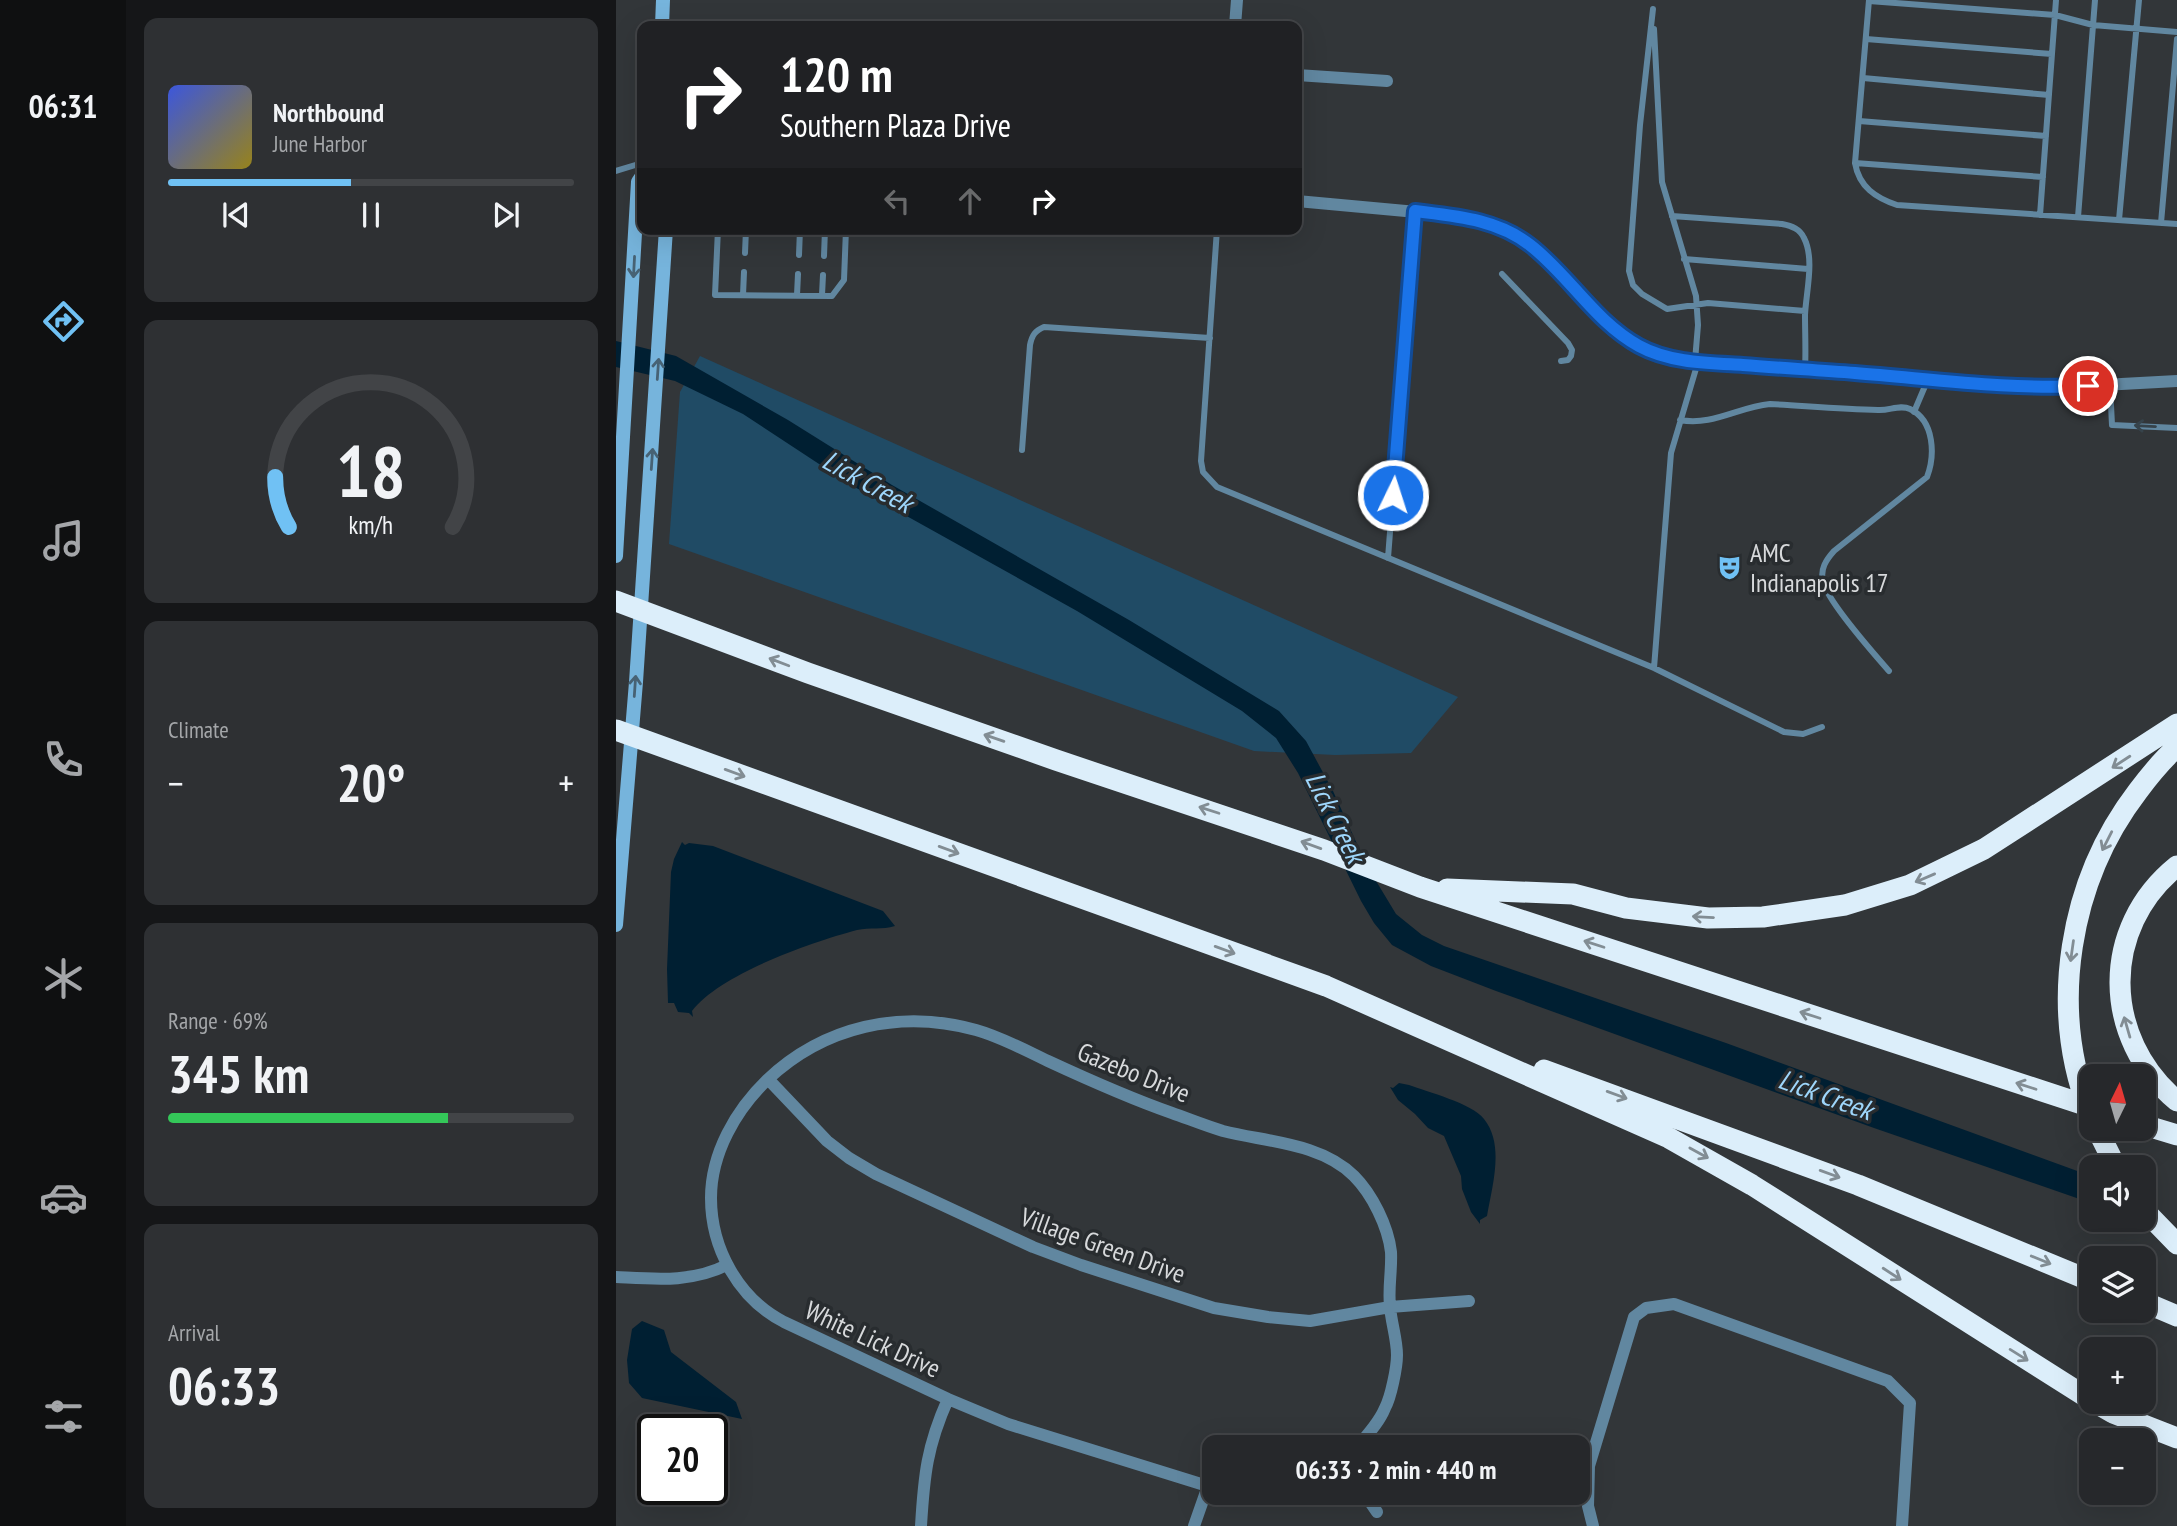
<!DOCTYPE html>
<html lang="en">
<head>
<meta charset="utf-8">
<style>
  :root { --surface:#26282b; --page:#2e3033; --text:#f1f3f6; --muted:#a4a6a9; --line:#424447; --accent:#70c1f4 }
  body { margin:0; font-family:"PT Sans Narrow",sans-serif; background:var(--page); color:var(--text); height:100vh; display:flex; flex-direction:column; font-size:26px; white-space:nowrap }
  * { box-sizing:border-box; margin:0 }
  p { font-size:23px; color:var(--muted) }
  .icon { flex:none; width:38px; height:38px; fill:none; stroke:currentColor; stroke-width:2; stroke-linecap:round; stroke-linejoin:round }
  .map { position:relative; flex:1; overflow:hidden }
  .drawer { display:flex; flex-direction:column; gap:18px; padding:18px; background:#151618; width:490px }
  .drawer>* { flex:none }
  .guide { position:absolute; left:21px; top:21px; width:665px; height:214px; border-radius:14px; box-shadow:0 7px 28px #0002,0 0 0 2px var(--line); background:#202124; color:#fff; overflow:hidden }
  .needle { width:46px; rotate:5deg }
  .fabs { position:absolute; left:1463px; top:1064px; display:grid; gap:14px }
  .fabs a { display:grid; place-items:center; width:77px; height:77px; border-radius:14px; background:var(--surface); box-shadow:0 7px 28px #0002,0 0 0 2px var(--line); font-size:35px }
  .speed { position:absolute; left:21px; top:1414px; display:flex; gap:14px; font-size:35px; font-weight:700; text-align:center }
  .speed>* { display:grid; place-content:center; width:91px; height:91px; border-radius:50%; background:var(--surface); box-shadow:0 7px 28px #0002,0 0 0 2px var(--line); line-height:1 }
  .speed .limit { border:4px solid #111; border-radius:10px; background:#fff; color:#111 }
  .pin { position:absolute; display:grid; place-items:center; width:60px; height:60px; color:#fff; margin:-30px; border:4px solid #fff; border-radius:50%; box-shadow:0 2px 7px #0007 }
  .me { position:absolute; width:77px; margin:-38px; rotate:4deg; stroke-linejoin:round; filter:drop-shadow(0 0 5px #0008) }
  .turn { display:flex; align-items:center; gap:24px; height:147px; padding:0 28px; font-size:32px }
  .turn .icon { width:91px; height:91px; stroke-width:2.5 }
  .turn b { display:block; font-size:49px; line-height:60px }
  .lanes { display:flex; align-items:center; height:66px; padding:0 28px; background:#0003; justify-content:center; gap:35px; direction:ltr }
  .lanes .off { opacity:.35 }
  .big { font-size:52px; font-weight:600; line-height:1.1 }
  .drawer .card { flex:1; display:flex; flex-direction:column; justify-content:center; gap:10px; min-width:0; padding:0 24px; border-radius:14px; background:var(--page) }
  .drawer .dial { align-items:center; gap:0 }
  .dial svg { height:182px; overflow:visible; fill:none; stroke:var(--line); stroke-width:7; stroke-linecap:round; text-anchor:middle }
  .dial text { fill:var(--text); stroke:none }
  .song { display:flex; align-items:center; gap:21px }
  .cover { width:84px; height:84px; border-radius:10px; background:linear-gradient(135deg,hsl(230 70% 55%),hsl(50 70% 35%)) }
  .played { height:7px; border-radius:4px; background:linear-gradient(90deg,var(--accent) 45%,var(--line) 45%) }
  .keys { display:flex; justify-content:space-around; direction:ltr }
  .heat { display:flex; justify-content:space-between; align-items:center; font-size:38px; direction:ltr }
  .charge { height:10px; border-radius:5px; background:linear-gradient(90deg,#34c759 69%,var(--line) 0) }
  .trip { position:absolute; left:586px; top:1435px; width:388px; height:70px; border-radius:14px; background:var(--surface); box-shadow:0 7px 28px #0002,0 0 0 2px var(--line); font-weight:600; line-height:70px; text-align:center }
  main { display:flex; flex:1; min-height:0 }
  .dock { display:flex; flex-direction:column; width:126px; justify-content:space-around; align-items:center; background:#0f1011; color:var(--muted) }
  .dock .icon { width:49px; height:49px }
  .dock .active { color:var(--accent) }
  .dock b { font-size:32px; color:var(--text) }
  .map>svg:first-child { display:block }
  .green { fill:#204b65 }
  .water { fill:#001f32 }
  .lines { fill:none; stroke-linecap:round; stroke-linejoin:round }
  .service { stroke:#6187a0; stroke-width:6 }
  .minor { stroke:#6187a0; stroke-width:12 }
  .secondary { stroke:#76b4dc; stroke-width:14 }
  .motorway { stroke:#dceefa; stroke-width:21 }
  .oneway { stroke:#476274 }
  .oneway2 { stroke:#36434b }
  .oneway3 { stroke:#828d94 }
  .route-casing { stroke:#114b97; stroke-width:18 }
  .route { stroke:#1a73e8; stroke-width:12 }
  .labels { text-anchor:middle; dominant-baseline:central; stroke-width:7; stroke-linejoin:round; paint-order:stroke }
  .poi-label { font-size:26px; fill:#d7d9db; stroke:#282c2f; text-anchor:start }
  .street-label { font-size:26px; fill:#d7d9db; stroke:#282c2f }
  .water-label { font-size:28px; font-style:italic; fill:#9ed6fb; stroke:#282c2f }
</style>
</head>
<body>
<main>
<nav class="dock">
<b>06:31</b>
<svg class="icon active" aria-label="directions" viewBox="0 0 24 24"><path d="M12 3l9 9-9 9-9-9zM9 14v-3h6M13 9l2 2-2 2"/></svg>
<svg class="icon" aria-label="music" viewBox="0 0 24 24"><path d="M9 18V5l10-2v13"/><circle cx="6" cy="18" r="3"/><circle cx="16" cy="16" r="3"/></svg>
<svg class="icon" aria-label="phone" viewBox="0 0 24 24"><path d="M5 4h4l2 5-3 2q2 4 5 5l2-3 5 2v4C11 20 4 13 5 4z"/></svg>
<svg class="icon" aria-label="climate" viewBox="0 0 24 24"><path d="M12 3v18M4 7l16 10M4 17L20 7"/></svg>
<svg class="icon" aria-label="car" viewBox="0 0 24 24"><path d="M5 17H2v-5l4-1 3-4h7l3 4 3 1v5h-3M9 17h6M6 11h13"/><circle cx="7" cy="17" r="2"/><circle cx="17" cy="17" r="2"/></svg>
<svg class="icon" aria-label="filters" viewBox="0 0 24 24"><path d="M4 7h16M4 17h16"/><circle cx="9" cy="7" r="2"/><circle cx="15" cy="17" r="2"/></svg>
</nav>
<section class="drawer">
<div class="card">
<div class="song"><i class="cover"></i><div><b>Northbound</b><p>June Harbor</p></div></div>
<div class="played"></div>
<div class="keys"><svg class="icon" aria-label="previous" viewBox="0 0 24 24"><path d="M18 5L8 12l10 7zM5 5v14"/></svg><svg class="icon" aria-label="pause" viewBox="0 0 24 24"><path d="M8 5v14M16 5v14"/></svg><svg class="icon" aria-label="next" viewBox="0 0 24 24"><path d="M6 5l10 7-10 7zM19 5v14"/></svg></div>
</div>
<div class="card dial"><svg viewBox="0 0 100 80">
<path d="M14 69A42 42 0 1 1 86 69"/>
<path d="M14 69A42 42 0 0 1 8 47" stroke="#70c1f4"/>
<text x="50" y="56" font-size="32" font-weight="700">18</text>
<text x="50" y="72" font-size="11">km/h</text>
</svg></div>
<div class="card"><p>Climate</p>
<div class="heat"><a>−</a><b class="big">20°</b><a>+</a></div>
</div>
<div class="card"><p>Range · 69%</p><b class="big">345 km</b><div class="charge"></div></div>
<div class="card"><p>Arrival</p><b class="big">06:33</b></div>
</section>
<div class="map">
<svg width="1561" height="1526" viewBox="0 0 1561 1526">
  <rect width="100%" height="100%" fill="#323639"/>
  <!-- green -->
  <path class="green" d="M84,356L842,697L795,753L719,755L638,751L53,544L64,392Z"/>
  <!-- water -->
  <path class="water" d="M0,341L60,356L172,420L276,485L513,620L663,711L690,741L717,791L751,866L780,914L806,935L828,946L1110,1043L1475,1176V1203L1258,1128L880,991L815,966L776,945L758,923L745,901L682,773L660,738L626,711L461,611L235,485L127,414L59,381L0,367Z
    M66,842L69,845L73,843L97,846L267,911L279,926C266,930 254,927 241,930C196,942 104,974 76,1011L77,1017L73,1013L62,1012L58,1003H52L51,969L55,872L58,859Z
    M783,1083L793,1085C811,1092 856,1103 868,1119C889,1145 876,1186 871,1216L864,1220V1224L855,1212L846,1189L845,1176L828,1136L812,1128L799,1114L782,1100L774,1087L777,1088Z
    M26,1321L48,1330L55,1352L120,1402L126,1419L26,1398L13,1383L11,1360L16,1329Z"/>
  <g class="lines">
    <!-- service -->
    <path class="service" d="M1253,0L1239,163C1243,187 1260,198 1281,205L1561,224
      M1253,1L1439,15L1477,25L1561,32
      M1037,9L1024,125L1013,271L1017,285L1026,294L1051,309L1092,303L1189,311
      M1038,29L1046,182L1080,296L1082,325L1079,361
      M1250,39L1436,54
      M1247,78L1433,95
      M1243,121L1430,136
      M1239,163L1427,177
      M0,171L26,163
      M1424,215L1440,0
      M1056,216L1166,224C1176,226 1184,229 1188,238C1199,259 1190,292 1189,315C1189,333 1190,351 1189,370
      M1462,217L1479,0
      M1503,220L1523,0
      M1545,223L1561,39
      M102,229L99,295L216,296L228,280L230,229
      M601,229L585,461L587,472L601,487L1038,668L1168,732L1187,734L1206,727
      M129,253L130,229
      M183,255L184,229
      M208,256L209,229
      M1068,259L1192,269
      M886,274L952,343L956,350L955,356L952,360L945,361
      M127,295L128,272
      M181,295L182,274
      M206,295L207,275
      M1494,385L1496,425L1561,428
      M1298,412L1312,379
      M1064,420C1097,426 1122,407 1154,404C1190,406 1226,409 1262,410C1273,411 1284,404 1294,409C1319,421 1319,456 1311,477L1218,551C1210,560 1204,569 1207,581C1210,600 1259,655 1273,671
      M406,450L414,345C416,335 419,331 428,327L594,338
      M772,558L799,211
      M1038,668L1055,453L1082,362"/>
    <!-- minor -->
    <path class="minor" d="M619,26L621,0
      M681,75L771,81
      M681,201L844,216L882,227L914,244L994,326L1022,346L1036,352L1086,362L1403,387H1450L1561,381
      M152,1079L211,1141L233,1158L260,1174L417,1247L465,1265L598,1308L652,1317L694,1321L774,1307L853,1301
      M0,1277C39,1279 75,1283 111,1265
      M598,1488L392,1424L332,1399L168,1322C123,1299 95,1249 95,1198C95,1153 120,1110 151,1080C208,1026 285,1009 360,1030C385,1037 409,1050 432,1061C473,1080 513,1098 556,1113C573,1119 590,1126 607,1131C651,1142 705,1143 738,1176C756,1194 772,1226 775,1252C776,1270 772,1288 774,1306C775,1322 781,1339 781,1355C781,1367 775,1397 769,1408C763,1423 751,1435 741,1447
      M615,1493L655,1497L669,1493
      M748,1493L761,1512
      M305,1526C308,1475 311,1446 332,1399
      M578,1526L592,1486
      M977,1526L972,1506L973,1466L1018,1317L1030,1308L1058,1304L1272,1381L1294,1403L1286,1526"/>
    <!-- secondary -->
    <path class="secondary" d="M46,26L47,0
      M0,556L22,182L26,176
      M0,925L20,682L50,229"/>
    <!-- motorway -->
    <path class="motorway" d="M0,601L192,673L440,760L708,850L804,887L1475,1107
      M0,730L710,986L1053,1138L1136,1185L1475,1400
      M1561,866C1484,928 1486,1038 1561,1101
      M831,889L957,894L1010,908L1092,918L1147,917L1229,905L1294,885L1368,849L1561,724
      M928,1070L1242,1185L1475,1281
      M1474,1114C1432,1007 1453,881 1522,791C1534,775 1546,760 1561,747
      M1528,1125L1561,1135
      M1481,1129L1500,1167
      M1528,1210L1561,1244
      M1528,1302L1561,1316
      M1478,1402L1497,1413L1561,1438"/>
  </g>
  <!-- one-way arrows -->
  <defs><path id="oneway-shaft" d="M-6 0H5M1.5-3L5.5 0L1.5 3" fill="none" stroke-width="1.6" stroke-linecap="round" stroke-linejoin="round" transform="scale(1.75)"/></defs>
  <g class="oneway">
    <use href="#oneway-shaft" transform="translate(18 267) rotate(93)"/>
    <use href="#oneway-shaft" transform="translate(42 369) rotate(-86)"/>
    <use href="#oneway-shaft" transform="translate(36 459) rotate(-86)"/>
    <use href="#oneway-shaft" transform="translate(19 686) rotate(-86)"/>
  </g>
  <use class="oneway2" href="#oneway-shaft" transform="translate(1529 426) rotate(-177)"/>
  <g class="oneway3">
    <use href="#oneway-shaft" transform="translate(163 662) rotate(-159)"/>
    <use href="#oneway-shaft" transform="translate(378 738) rotate(-161)"/>
    <use href="#oneway-shaft" transform="translate(1505 762) rotate(147)"/>
    <use href="#oneway-shaft" transform="translate(119 773) rotate(20)"/>
    <use href="#oneway-shaft" transform="translate(593 810) rotate(-162)"/>
    <use href="#oneway-shaft" transform="translate(1491 841) rotate(117)"/>
    <use href="#oneway-shaft" transform="translate(695 845) rotate(-160)"/>
    <use href="#oneway-shaft" transform="translate(333 850) rotate(20)"/>
    <use href="#oneway-shaft" transform="translate(1309 878) rotate(157)"/>
    <use href="#oneway-shaft" transform="translate(1087 917) rotate(-177)"/>
    <use href="#oneway-shaft" transform="translate(978 944) rotate(-162)"/>
    <use href="#oneway-shaft" transform="translate(609 950) rotate(20)"/>
    <use href="#oneway-shaft" transform="translate(1456 951) rotate(98)"/>
    <use href="#oneway-shaft" transform="translate(1194 1015) rotate(-162)"/>
    <use href="#oneway-shaft" transform="translate(1511 1027) rotate(-106)"/>
    <use href="#oneway-shaft" transform="translate(1410 1086) rotate(-162)"/>
    <use href="#oneway-shaft" transform="translate(1001 1095) rotate(20)"/>
    <use href="#oneway-shaft" transform="translate(1083 1153) rotate(29)"/>
    <use href="#oneway-shaft" transform="translate(1214 1174) rotate(20)"/>
    <use href="#oneway-shaft" transform="translate(1425 1260) rotate(22)"/>
    <use href="#oneway-shaft" transform="translate(1276 1274) rotate(33)"/>
    <use href="#oneway-shaft" transform="translate(1403 1355) rotate(32)"/>
  </g>
  <g class="lines">
    <defs>
      <path id="route" d="M777,495L799,211C839,216 881,219 914,245C953,275 979,322 1023,346C1054,363 1093,363 1127,365C1164,368 1201,370 1239,373C1317,379 1394,390 1472,386"/>
    </defs>
    <!-- route casing -->
    <use href="#route" class="route-casing"/>
    <!-- route -->
    <use href="#route" class="route"/>
  </g>
  <!-- icons -->
  <defs>
    <symbol id="theatre-bare" viewBox="-9 -9 18 18"><path d="M-5-5.5Q0-4 5-5.5V0Q5 5 0 6Q-5 5-5 0ZM-3.3-2.5H-1v1.5H-3.3ZM1-2.5H3.3v1.5H1ZM-2.8 1Q0 5.5 2.8 1Z" fill="#70c1f4" stroke="#282c2f" stroke-width="2.5" paint-order="stroke"/></symbol>
  </defs>
  <g fill-rule="evenodd">
    <use href="#theatre-bare" x="1096" y="550" width="35" height="35"/>
  </g>
  <g class="labels">
    <!-- poi labels -->
    <g class="poi-label">
      <text x="1134" y="552">AMC<tspan x="1134" dy="30">Indianapolis 17</tspan></text>
    </g>
    <!-- street labels -->
    <g class="street-label">
      <text transform="translate(518 1072) rotate(22)">Gazebo Drive</text>
      <text transform="translate(487 1245) rotate(20)">Village Green Drive</text>
      <text transform="translate(257 1339) rotate(25)">White Lick Drive</text>
    </g>
    <!-- water labels -->
    <g class="water-label">
      <text transform="translate(252 481) rotate(29)">Lick Creek</text>
      <text transform="translate(720 817) rotate(63)">Lick Creek</text>
      <text transform="translate(1210 1094) rotate(20)">Lick Creek</text>
    </g>
  </g>
</svg>
<div class="fabs">
<a><svg class="needle" viewBox="-14 -14 28 28"><path d="M0-13l5 13h-10z" fill="#e53935"/><path d="M0 13l5-13h-10z" fill="#a4a6a9"/></svg></a>
<a><svg class="icon" aria-label="sound" viewBox="0 0 24 24"><path d="M4 9h4l5-4v14l-5-4H4zM17 9q2 3 0 6"/></svg></a>
<a><svg class="icon" aria-label="layers" viewBox="0 0 24 24"><path d="M12 4l9 5-9 5-9-5zM3 14l9 5 9-5"/></svg></a>
<a>+</a>
<a>−</a>
</div>
<div class="speed"><div class="limit">20</div></div>
<div class="pin" style="left:1472px;top:386px;background:#d93025"><svg class="icon" aria-label="arrive" viewBox="0 0 24 24"><path d="M6 21V4h12l-3 4 3 4H6"/></svg></div>
<svg class="me" style="left:777px;top:495px" viewBox="-20 -20 40 40"><circle r="17" fill="#1a73e8" stroke="#fff" stroke-width="3"/><path d="M0-11L8 9 0 5-8 9z" fill="#fff"/></svg>
<div class="trip">06:33 · 2 min · 440 m</div>
<div class="guide">
<div class="turn"><svg class="icon" aria-label="right" viewBox="0 0 24 24"><path d="M7 20v-9h11M14 6l5 5-5 5"/></svg><div><b>120 m</b>Southern Plaza Drive</div></div>
<div class="lanes"><svg class="icon off" aria-label="left" viewBox="0 0 24 24"><path d="M17 20v-9H6M10 6l-5 5 5 5"/></svg><svg class="icon off" aria-label="ahead" viewBox="0 0 24 24"><path d="M12 20V5M6 11l6-6 6 6"/></svg><svg class="icon" aria-label="right" viewBox="0 0 24 24"><path d="M7 20v-9h11M14 6l5 5-5 5"/></svg></div>
</div>
</div>
</main>
</body>
</html>
